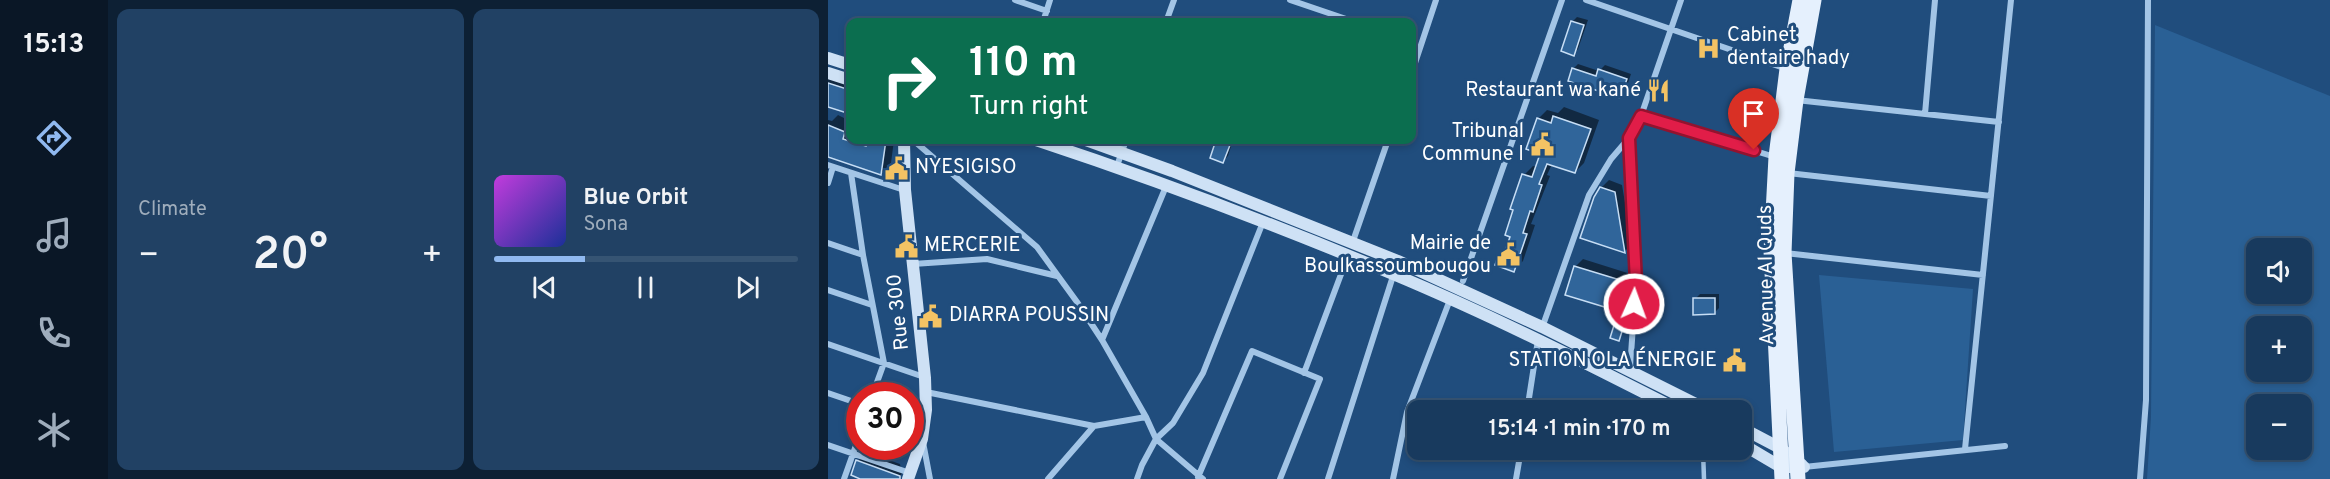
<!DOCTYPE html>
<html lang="en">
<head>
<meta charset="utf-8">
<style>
  :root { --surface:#183a5e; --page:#214164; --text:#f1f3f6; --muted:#9fadbc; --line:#365473; --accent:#90b9f0 }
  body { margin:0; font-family:Overpass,sans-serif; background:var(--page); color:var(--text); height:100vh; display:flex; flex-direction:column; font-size:22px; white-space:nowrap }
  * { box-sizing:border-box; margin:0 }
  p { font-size:20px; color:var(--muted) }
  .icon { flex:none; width:33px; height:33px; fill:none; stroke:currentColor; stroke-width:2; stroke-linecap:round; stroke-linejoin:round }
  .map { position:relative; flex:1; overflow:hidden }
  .drawer { display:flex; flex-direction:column; gap:9px; padding:9px; background:#0d2034; width:720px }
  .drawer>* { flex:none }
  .guide { position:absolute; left:18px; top:18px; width:570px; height:126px; border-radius:12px; box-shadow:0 3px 9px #0003,0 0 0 2px var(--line); background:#0b6e4f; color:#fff; overflow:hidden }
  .tools { position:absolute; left:1418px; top:238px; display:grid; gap:12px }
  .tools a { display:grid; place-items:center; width:66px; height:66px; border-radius:12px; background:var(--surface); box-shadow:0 3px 9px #0003,0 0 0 2px var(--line); font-size:30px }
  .speed { position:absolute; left:18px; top:382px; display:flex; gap:12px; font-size:30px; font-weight:700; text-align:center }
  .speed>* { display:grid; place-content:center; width:78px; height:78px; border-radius:50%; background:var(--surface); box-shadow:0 3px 9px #0003,0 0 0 2px var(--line); line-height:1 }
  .speed .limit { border:9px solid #d22; background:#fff; color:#111 }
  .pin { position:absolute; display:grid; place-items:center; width:51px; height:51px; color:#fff; margin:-62px -26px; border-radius:50% 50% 50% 0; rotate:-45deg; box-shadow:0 0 6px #0007 }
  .pin .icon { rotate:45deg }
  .me { position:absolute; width:66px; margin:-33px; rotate:2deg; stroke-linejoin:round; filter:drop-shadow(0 0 4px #0008) }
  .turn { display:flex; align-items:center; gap:21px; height:126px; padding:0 24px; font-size:27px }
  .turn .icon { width:78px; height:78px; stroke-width:2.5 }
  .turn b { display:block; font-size:42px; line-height:51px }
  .big { font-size:45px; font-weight:600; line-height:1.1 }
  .drawer .widget { flex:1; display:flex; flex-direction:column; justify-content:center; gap:9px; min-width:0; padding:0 21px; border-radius:12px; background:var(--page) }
  .song { display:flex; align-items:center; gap:18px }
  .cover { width:72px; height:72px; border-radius:9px; background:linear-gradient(135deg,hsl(290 70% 55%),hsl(230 70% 35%)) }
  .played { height:6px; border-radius:3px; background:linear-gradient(90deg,var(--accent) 30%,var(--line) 30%) }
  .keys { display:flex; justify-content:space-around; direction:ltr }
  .heat { display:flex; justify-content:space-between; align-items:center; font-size:33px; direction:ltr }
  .drawer .tiles { flex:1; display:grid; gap:9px; grid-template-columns:repeat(2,1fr) }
  .trip { position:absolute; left:579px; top:400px; width:345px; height:60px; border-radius:12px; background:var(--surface); box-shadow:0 3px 9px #0003,0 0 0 2px var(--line); font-weight:600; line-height:60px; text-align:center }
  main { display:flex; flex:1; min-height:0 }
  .dock { display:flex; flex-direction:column; width:108px; justify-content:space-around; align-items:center; background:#0a1726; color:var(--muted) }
  .dock .icon { width:42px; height:42px }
  .dock .on { color:var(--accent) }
  .dock b { font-size:27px; color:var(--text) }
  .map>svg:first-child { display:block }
  .green { fill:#2a6095; fill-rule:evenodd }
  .shadow { fill:#0007 }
  .building { fill:#30659a; stroke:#c7def5; stroke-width:1.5 }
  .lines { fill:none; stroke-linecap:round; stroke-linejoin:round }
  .lane { stroke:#a3c5e6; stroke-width:4.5 }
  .street { stroke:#a3c5e6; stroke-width:6 }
  .secondary { stroke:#cee1f5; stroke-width:12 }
  .primary { stroke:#e5f0fd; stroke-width:15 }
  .route-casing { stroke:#92132f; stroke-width:15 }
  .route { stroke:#e11d48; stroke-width:10 }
  .labels { text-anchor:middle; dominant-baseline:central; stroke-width:6; stroke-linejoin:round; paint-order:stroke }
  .poi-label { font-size:20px; fill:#fff; stroke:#204d7d; text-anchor:start }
  .street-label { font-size:20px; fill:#fff; stroke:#204d7d }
</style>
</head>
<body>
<main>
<nav class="dock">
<b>15:13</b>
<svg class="icon on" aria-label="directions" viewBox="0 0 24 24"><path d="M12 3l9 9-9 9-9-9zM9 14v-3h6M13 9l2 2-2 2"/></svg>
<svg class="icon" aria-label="music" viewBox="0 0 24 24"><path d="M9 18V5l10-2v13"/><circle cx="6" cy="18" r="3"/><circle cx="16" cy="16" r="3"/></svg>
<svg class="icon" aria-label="phone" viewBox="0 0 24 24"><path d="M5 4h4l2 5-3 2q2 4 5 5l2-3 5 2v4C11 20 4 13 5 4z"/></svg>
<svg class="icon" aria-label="climate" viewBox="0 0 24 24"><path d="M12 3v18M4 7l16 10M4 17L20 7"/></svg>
</nav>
<section class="drawer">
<div class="tiles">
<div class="widget"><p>Climate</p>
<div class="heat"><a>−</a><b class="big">20°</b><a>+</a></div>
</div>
<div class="widget">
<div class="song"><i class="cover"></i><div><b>Blue Orbit</b><p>Sona</p></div></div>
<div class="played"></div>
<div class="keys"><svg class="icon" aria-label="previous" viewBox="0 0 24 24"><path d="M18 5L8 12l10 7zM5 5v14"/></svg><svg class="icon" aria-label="pause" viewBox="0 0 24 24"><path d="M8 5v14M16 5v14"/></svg><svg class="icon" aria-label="next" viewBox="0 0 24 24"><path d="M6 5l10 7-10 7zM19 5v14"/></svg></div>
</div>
</div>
</section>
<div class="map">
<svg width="1502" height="479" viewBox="0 0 1502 479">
  <rect width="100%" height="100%" fill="#204d7d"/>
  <!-- green -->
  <path class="green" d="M1327,25L1502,96V479H1319L1323,417ZM1428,249H1473V294H1428ZM1428,327H1473V372H1428ZM1428,405H1473V450H1428Z
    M991,275L1145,289L1135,440L1006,452Z"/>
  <!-- shadow -->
  <path class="shadow" d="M749,17L760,20L750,49L745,54L744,22Z
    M750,64L771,71L777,65L803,74L797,92L792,97L745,69Z
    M0,70L22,77V113L0,106Z
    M736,107L771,120L756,163L747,172L724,164L719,175L722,176L703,224L707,225L695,261L686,270L671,257L679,249L684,236L696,175L705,166L709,167L714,153L710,119L719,110L730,113Z
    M10,115L22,121V140H66L63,163L53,173L0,155V120L4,121Z
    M383,140H405L400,156L395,161L389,142Z
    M781,180L794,185L804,244L797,251L773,188Z
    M755,259L809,276L800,303L793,311L747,267Z
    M872,294H891V308L886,313L867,299Z
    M790,321L797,323L791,339L788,323Z
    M38,452L72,464L74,473L71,479H35L30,461Z"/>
  <!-- building -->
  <path class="building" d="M743,21L756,25L746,56L733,51Z
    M744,68L768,76L770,69L799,79L792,98L740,81Z
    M0,83L22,90V114L0,107Z
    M725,116L763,129L747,173L719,164L711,184L714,185L705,212L702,211L695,233L699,234L686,272L667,265L670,256L674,258L682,237L677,235L685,210L682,209L694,174L704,177L712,154L698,149L709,118L723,123Z
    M0,125L17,132L15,139L38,146L39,140H58L53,175L0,157Z
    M388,140H404L395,163L382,158Z
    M772,187L787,192L797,253L752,238L766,197Z
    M746,266L802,283L793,312L737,295Z
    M865,298H887V314L865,315Z
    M787,322L796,325L791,341L782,338Z
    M28,460L72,476V479H32L23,475Z"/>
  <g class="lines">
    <!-- lane -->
    <path class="lane" d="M875,450L876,479"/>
    <!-- street -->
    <path class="street" d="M187,0L219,11
      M462,0L527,22
      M758,0L959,69
      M215,22L222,0
      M338,22L346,0
      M584,72L608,0
      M968,100L1171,122
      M1097,114L1107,0
      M813,116L947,157
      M801,138L808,282L802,369
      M85,140L209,247L249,302L274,340L318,417L328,439L375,479
      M0,165L76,190
      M289,166L298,140
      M23,173L35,255L56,363L44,396
      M960,173L1163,196
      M0,183L5,167
      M0,243L35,255
      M524,244L560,140
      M957,253L1155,275
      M85,264L159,259L229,276
      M635,281L734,0
      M0,290L44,305
      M714,328L761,195L783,159L801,138L813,116L853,0
      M274,340L339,184
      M0,344L96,377
      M476,373L521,253
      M98,392L266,426
      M0,393L32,404
      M699,411L710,340
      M82,422L95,426
      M95,442L102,479
      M0,445L82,473
      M1137,449L1183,0
      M976,467L1177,446
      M370,477L424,351L492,379L452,479
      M16,479L32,434
      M220,479L266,426L318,417
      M309,479L314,465L328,439L345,423L375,373L435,222
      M500,479L566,273
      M565,479L579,412L623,297
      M688,479L693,450
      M1312,479L1318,400L1320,0"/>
    <!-- secondary -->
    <path class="secondary" d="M0,58L22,65
      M0,73L22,80
      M76,140L77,190L97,378L98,410L94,439L80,479
      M208,140C329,180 448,225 565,274C663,315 758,363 852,411
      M258,140L344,171L570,261L714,327L882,411
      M914,428L952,448L974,465
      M914,444L953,467H976"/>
    <!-- primary -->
    <path class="primary" d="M954,479L943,251L948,157L959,69L972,0
      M970,479L956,253L959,173L968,100L986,0"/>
  </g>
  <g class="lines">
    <defs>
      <path id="route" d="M806,304L808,282L801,138L813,116L926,150"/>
    </defs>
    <!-- route casing -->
    <use href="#route" class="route-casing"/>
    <!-- route -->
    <use href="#route" class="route"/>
  </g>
  <!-- icons -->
  <defs>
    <symbol id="hospital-bare" viewBox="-9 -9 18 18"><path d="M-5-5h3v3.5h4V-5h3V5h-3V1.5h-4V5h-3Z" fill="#f3c364" stroke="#204d7d" stroke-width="2.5" paint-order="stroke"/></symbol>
    <symbol id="restaurant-bare" viewBox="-9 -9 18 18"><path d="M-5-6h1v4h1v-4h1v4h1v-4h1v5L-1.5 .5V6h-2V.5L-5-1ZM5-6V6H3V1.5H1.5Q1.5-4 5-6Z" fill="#f3c364" stroke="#204d7d" stroke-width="2.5" paint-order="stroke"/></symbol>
    <symbol id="civic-bare" viewBox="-9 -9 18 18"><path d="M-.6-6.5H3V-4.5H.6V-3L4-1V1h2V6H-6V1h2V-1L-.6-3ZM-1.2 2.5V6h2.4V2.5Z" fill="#f3c364" stroke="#204d7d" stroke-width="2.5" paint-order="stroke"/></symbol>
  </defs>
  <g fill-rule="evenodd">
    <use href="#hospital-bare" x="864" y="32" width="33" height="33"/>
    <use href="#restaurant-bare" x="814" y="74" width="33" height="33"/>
    <use href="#civic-bare" x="698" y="128" width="33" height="33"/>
    <use href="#civic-bare" x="52" y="152" width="33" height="33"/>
    <use href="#civic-bare" x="62" y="230" width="33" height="33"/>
    <use href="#civic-bare" x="664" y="238" width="33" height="33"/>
    <use href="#civic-bare" x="86" y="300" width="33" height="33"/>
    <use href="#civic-bare" x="890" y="344" width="33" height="33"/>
  </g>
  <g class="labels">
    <!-- poi labels -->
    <g class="poi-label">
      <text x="899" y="36">Cabinet<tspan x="899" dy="23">dentaire hady</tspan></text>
      <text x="813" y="91" text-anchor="end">Restaurant wa kané</text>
      <text x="696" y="132" text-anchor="end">Tribunal<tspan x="696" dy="23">Commune I</tspan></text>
      <text x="87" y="168">NYESIGISO</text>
      <text x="663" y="244" text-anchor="end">Mairie de<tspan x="663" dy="23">Boulkassoumbougou</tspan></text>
      <text x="96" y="246">MERCERIE</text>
      <text x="121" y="316">DIARRA POUSSIN</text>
      <text x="889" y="361" text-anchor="end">STATION OLA ÉNERGIE</text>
    </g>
    <!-- street labels -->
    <g class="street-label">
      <text transform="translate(939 275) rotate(-91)">Avenue Al Quds</text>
      <text transform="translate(71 312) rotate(-96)">Rue 300</text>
    </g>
  </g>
</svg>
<div class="tools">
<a><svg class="icon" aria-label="sound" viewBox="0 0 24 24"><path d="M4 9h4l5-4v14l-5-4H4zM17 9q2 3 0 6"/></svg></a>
<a>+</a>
<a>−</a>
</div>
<div class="speed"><div class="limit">30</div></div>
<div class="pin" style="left:926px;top:150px;background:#d93025"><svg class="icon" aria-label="arrive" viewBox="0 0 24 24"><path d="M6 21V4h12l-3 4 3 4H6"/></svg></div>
<svg class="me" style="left:806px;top:304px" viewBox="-20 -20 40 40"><circle r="17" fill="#e11d48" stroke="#fff" stroke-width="3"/><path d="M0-11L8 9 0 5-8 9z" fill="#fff"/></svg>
<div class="trip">15:14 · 1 min · 170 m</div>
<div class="guide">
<div class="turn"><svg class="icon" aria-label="right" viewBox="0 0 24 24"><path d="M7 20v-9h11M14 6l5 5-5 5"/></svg><div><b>110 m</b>Turn right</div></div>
</div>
</div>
</main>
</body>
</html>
